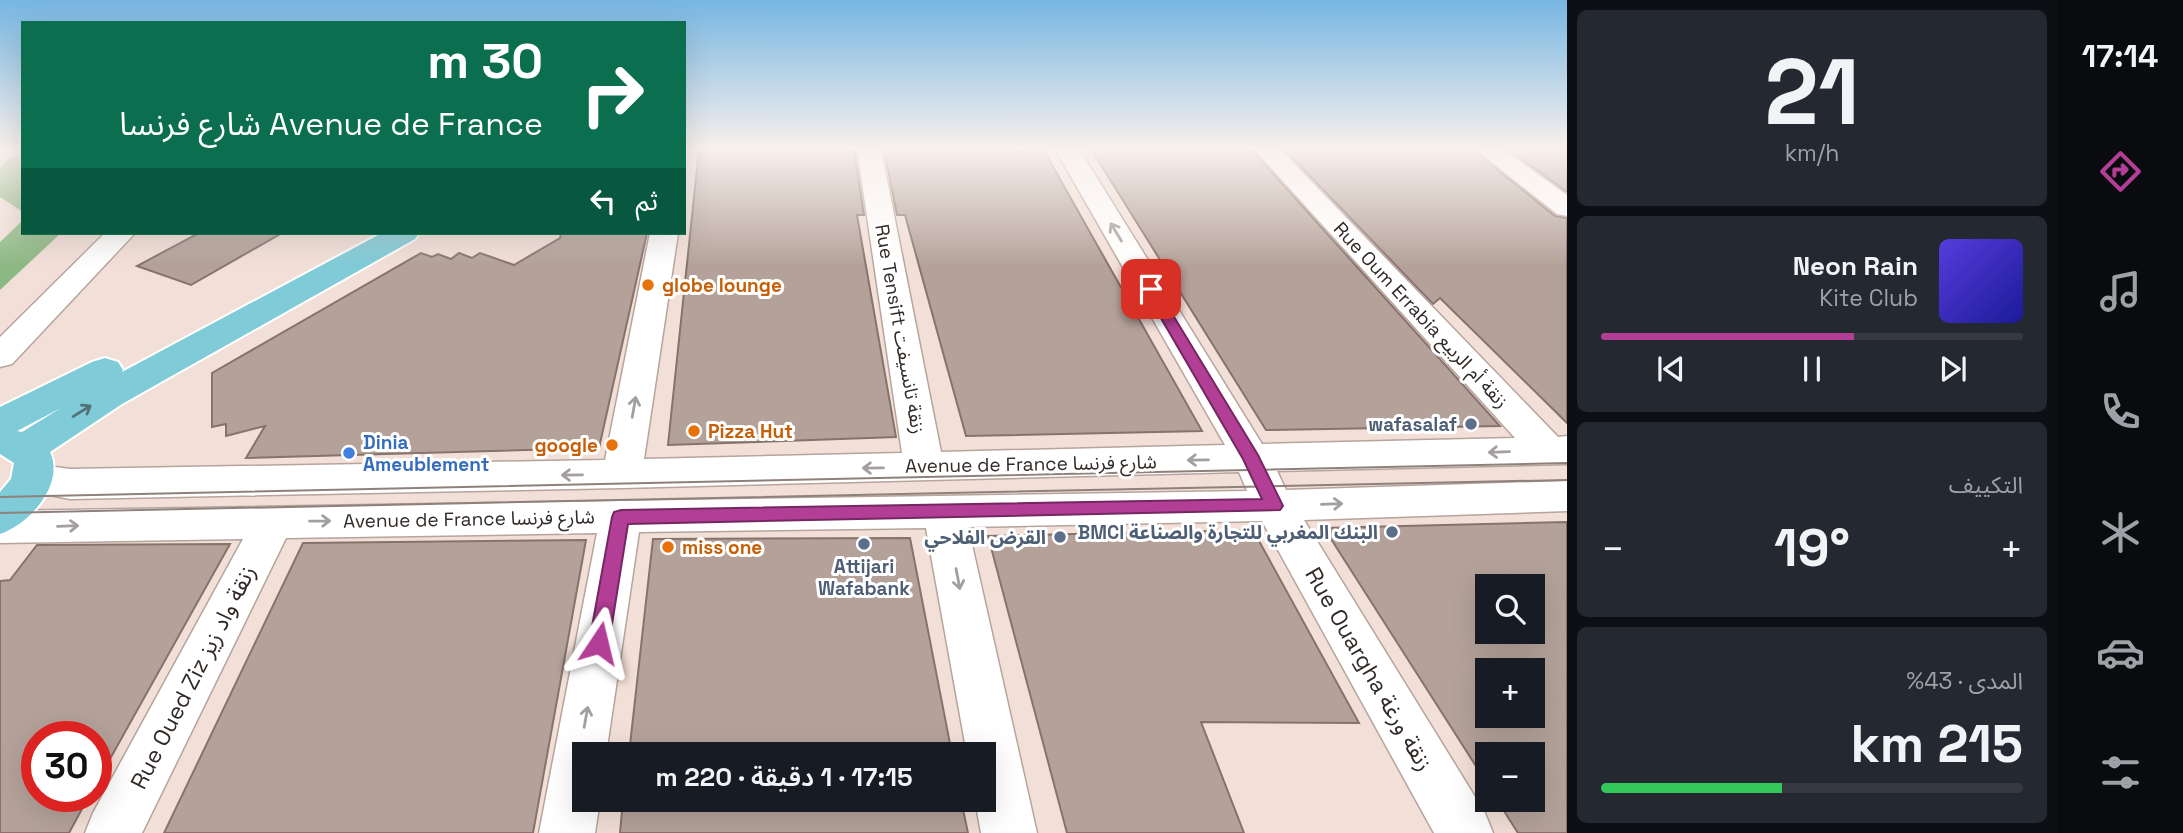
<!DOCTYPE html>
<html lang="ar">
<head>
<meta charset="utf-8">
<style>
  :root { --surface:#171b24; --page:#242831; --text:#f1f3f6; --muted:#9ea1a6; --line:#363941; --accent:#b33e96 }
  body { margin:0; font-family:"Space Grotesk","Noto Sans Arabic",sans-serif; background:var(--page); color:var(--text); direction:rtl; height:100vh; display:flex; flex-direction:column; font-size:26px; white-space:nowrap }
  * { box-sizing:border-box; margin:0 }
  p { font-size:23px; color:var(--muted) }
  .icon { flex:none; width:38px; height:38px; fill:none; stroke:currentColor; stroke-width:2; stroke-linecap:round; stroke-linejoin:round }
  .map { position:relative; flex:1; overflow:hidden; direction:ltr }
  .sheet { display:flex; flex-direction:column; gap:10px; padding:10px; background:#0d0f14; width:490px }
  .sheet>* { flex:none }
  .guide { position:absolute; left:21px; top:21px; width:665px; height:214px; border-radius:0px; box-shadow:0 7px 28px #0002; direction:rtl; background:#0b6e4f; color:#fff; overflow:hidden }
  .fabs { position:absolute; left:1475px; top:574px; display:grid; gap:14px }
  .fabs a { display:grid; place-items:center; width:70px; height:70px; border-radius:0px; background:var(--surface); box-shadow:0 7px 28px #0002; font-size:35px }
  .speed { position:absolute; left:21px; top:721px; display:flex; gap:14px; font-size:35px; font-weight:700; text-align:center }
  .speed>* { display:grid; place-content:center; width:91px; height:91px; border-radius:50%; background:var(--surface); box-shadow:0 7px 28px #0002; line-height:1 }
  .speed .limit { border:10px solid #d22; background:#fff; color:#111 }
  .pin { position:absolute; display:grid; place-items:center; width:60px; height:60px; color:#fff; margin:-30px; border-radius:14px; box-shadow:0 4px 10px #0006 }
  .me { position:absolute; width:77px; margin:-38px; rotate:10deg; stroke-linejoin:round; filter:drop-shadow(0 0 5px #0008) }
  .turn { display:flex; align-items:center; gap:24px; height:147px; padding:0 28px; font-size:32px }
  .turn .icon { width:91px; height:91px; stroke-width:2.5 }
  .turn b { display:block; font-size:49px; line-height:60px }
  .then { display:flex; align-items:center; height:66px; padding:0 28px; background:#0003; gap:14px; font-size:26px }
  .big { font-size:52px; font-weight:600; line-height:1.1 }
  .sheet .card { flex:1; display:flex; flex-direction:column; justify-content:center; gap:10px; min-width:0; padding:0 24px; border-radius:10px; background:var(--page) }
  .sheet .dial { align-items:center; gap:0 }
  .dial b { font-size:91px; line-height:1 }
  .song { display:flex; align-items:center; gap:21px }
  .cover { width:84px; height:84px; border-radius:10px; background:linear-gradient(135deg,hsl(250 70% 55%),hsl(240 70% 35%)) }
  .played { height:7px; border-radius:4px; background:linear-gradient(90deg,var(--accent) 60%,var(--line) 60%) }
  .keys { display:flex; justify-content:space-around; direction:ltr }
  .heat { display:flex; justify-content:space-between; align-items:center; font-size:38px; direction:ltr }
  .charge { height:10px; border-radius:5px; background:linear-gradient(90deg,#34c759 43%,var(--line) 0) }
  .trip { position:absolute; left:572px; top:742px; width:424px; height:70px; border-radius:0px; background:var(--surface); box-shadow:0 7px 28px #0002; font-weight:600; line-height:70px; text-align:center; direction:rtl }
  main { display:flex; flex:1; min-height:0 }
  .dock { display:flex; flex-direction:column; width:126px; justify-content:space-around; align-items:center; background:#090b0e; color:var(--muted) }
  .dock .icon { width:49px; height:49px }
  .dock .selected { color:var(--accent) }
  .dock b { font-size:32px; color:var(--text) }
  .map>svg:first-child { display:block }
  .forest { fill:#8cb883 }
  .building { fill:#b4a29a; stroke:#85736c; stroke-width:2; fill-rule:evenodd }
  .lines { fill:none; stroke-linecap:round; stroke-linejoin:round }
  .minor-casing { stroke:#b6a49d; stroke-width:3 }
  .major-casing { stroke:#fff; stroke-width:4 }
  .minor { fill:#fff; fill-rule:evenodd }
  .major { fill:#7fcbd7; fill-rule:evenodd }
  .tram { stroke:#8e817b; stroke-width:2 }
  .oneway { stroke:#a29f9e }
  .oneway2 { stroke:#547276 }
  .route { fill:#b33e96; stroke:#742862; stroke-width:2 }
  .food-dot { fill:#e8710a; stroke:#fff; stroke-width:2.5 }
  .service-dot { fill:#5c6f8a; stroke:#fff; stroke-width:2.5 }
  .shop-dot { fill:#3f7fe0; stroke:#fff; stroke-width:2.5 }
  .labels { text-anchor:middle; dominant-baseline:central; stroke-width:6; stroke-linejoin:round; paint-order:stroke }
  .food-label { font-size:19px; font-weight:bold; fill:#c56008; stroke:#fff; text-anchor:start }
  .street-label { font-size:19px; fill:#312a27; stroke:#fff }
  .service-label { font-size:19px; font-weight:bold; fill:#4e5e75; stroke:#fff; text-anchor:end }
  .shop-label { font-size:19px; font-weight:bold; fill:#366cbe; stroke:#fff; text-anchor:start }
  .near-street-label { font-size:23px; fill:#312a27; stroke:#fff }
</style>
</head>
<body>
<main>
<nav class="dock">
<b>17:14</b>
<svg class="icon selected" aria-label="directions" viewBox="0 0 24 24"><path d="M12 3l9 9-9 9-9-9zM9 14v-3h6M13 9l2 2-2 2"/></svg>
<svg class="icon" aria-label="music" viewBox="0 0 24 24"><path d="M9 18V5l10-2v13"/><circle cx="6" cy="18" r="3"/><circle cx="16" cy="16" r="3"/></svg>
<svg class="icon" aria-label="phone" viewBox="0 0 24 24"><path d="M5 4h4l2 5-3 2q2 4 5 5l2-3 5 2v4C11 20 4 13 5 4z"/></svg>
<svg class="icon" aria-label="climate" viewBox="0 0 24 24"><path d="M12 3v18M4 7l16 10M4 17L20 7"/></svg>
<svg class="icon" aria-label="car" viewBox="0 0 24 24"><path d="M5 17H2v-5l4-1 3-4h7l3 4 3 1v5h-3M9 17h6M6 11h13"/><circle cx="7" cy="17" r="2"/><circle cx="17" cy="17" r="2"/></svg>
<svg class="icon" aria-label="filters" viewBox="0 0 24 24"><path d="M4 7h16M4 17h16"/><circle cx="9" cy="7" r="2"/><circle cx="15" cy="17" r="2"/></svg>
</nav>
<section class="sheet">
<div class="card dial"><b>21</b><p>km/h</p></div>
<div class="card">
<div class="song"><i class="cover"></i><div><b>Neon Rain</b><p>Kite Club</p></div></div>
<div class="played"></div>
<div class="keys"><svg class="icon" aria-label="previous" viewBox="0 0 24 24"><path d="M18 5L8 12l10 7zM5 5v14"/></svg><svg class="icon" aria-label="pause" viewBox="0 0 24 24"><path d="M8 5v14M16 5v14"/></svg><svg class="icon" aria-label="next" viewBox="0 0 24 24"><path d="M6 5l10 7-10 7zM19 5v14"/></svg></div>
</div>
<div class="card"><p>التكييف</p>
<div class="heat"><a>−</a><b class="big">19°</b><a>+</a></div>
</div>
<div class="card"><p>المدى · 43%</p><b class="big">215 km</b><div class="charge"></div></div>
</section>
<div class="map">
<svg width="1567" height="833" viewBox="0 0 1567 833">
  <rect width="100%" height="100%" fill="#f2dfd7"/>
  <!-- forest -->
  <path class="forest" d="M23,156V212L0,197V168L9,158Z
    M23,220V233H61L0,290V242Z"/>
  <!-- building -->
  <path class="building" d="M699,149H854L864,215H857L896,437L668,445Z
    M884,149H1043L1202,431L966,436L905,215H897Z
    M1091,149H1251L1500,426L1266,430Z
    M1284,149H1472L1555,216L1567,218V423L1440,298L1433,304Z
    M1508,149H1567V192Z
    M199,233H282L191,285L137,266Z
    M561,233H647L599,448L246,458L265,426L226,436V424L212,427V373L421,253L432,257L438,254L451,259L459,253L472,258L480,253L514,265L560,238Z
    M1567,522V833H1518L1497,800H1533V754H1488V785L1324,528ZM1488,586H1533V632H1488ZM1488,670H1533V716H1488Z
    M1253,530L1359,723L1201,722L1244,833H1067L988,536Z
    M910,538L952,754H629L653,539Z
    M586,540L533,833H164L303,543Z
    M230,544L96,784V737H37V796H89L69,833H0V581L10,580L37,545Z
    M623,800H961L968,833H620Z"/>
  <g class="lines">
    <defs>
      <path id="minor" d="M857,149H881L941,452L1225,445L1055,149H1079L1262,444L1515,438L1254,149H1280L1558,437L1567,436V464L1277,471L1286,490L1567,481V511L1304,520L1485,813L1493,833H1434L1262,521L968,527L1037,833H981L975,800H984V754H967L926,528L639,532L606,754H584V800H600L595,833H539L597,533L286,538L142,833H85L93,813L243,539L0,543V511L1247,491L1239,472L622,488L70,499L19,489L13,479L19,469L33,464L70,469L605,460L650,233H678L644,459L902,453Z
        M1475,149H1503L1567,195V216L1557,214Z
        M105,233H135L12,364L0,367V337Z"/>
      <path id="major" d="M382,233H419L415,239L122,404L50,452C65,484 30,524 0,534V492L11,479L14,463L0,454V407L92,362L105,358L118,362L123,370L122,372ZM61,408L22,432L17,431Z"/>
    </defs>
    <!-- minor casing -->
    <use href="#minor" class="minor-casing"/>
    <!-- major casing -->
    <use href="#major" class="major-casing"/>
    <!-- minor -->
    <use href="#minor" class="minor"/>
    <!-- major -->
    <use href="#major" class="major"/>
    <!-- tram -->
    <path class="tram" d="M0,497L1567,463
      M0,513L1567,480"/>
  </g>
  <!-- one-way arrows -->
  <defs><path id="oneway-shaft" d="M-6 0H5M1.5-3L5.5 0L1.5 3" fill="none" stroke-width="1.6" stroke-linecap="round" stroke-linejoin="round" transform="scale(1.75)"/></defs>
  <g class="oneway">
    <use href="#oneway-shaft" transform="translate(1116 232) rotate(-121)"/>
    <use href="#oneway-shaft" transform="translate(634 407) rotate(-80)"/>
    <use href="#oneway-shaft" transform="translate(1499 452) rotate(178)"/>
    <use href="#oneway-shaft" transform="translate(1198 460) rotate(179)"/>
    <use href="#oneway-shaft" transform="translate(873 468) rotate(179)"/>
    <use href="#oneway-shaft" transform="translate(572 475) rotate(179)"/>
    <use href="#oneway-shaft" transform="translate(1332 504) rotate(-2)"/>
    <use href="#oneway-shaft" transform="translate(320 521) rotate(-1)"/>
    <use href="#oneway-shaft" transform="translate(68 526) rotate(-2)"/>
    <use href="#oneway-shaft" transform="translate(958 579) rotate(79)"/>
    <use href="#oneway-shaft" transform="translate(586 717) rotate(-80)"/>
  </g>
  <use class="oneway2" href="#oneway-shaft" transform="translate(82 411) rotate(-32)"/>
  <!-- sky -->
  <linearGradient id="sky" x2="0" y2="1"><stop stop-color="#76b6e1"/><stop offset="0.56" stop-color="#f9f1ed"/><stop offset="1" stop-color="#f9f1ed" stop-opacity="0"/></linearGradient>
  <rect width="1567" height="266" fill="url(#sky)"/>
  <!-- route -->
  <path class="route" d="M1151,285L1157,289L1258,455L1283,506L1280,510L628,524L609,643L606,650L599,652L592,650L589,643L612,517L614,512L621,510L1262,499L1243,459L1144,289Z"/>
  <!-- markers -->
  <g class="food-dot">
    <circle cx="648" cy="285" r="7"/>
    <circle cx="694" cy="431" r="7"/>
    <circle cx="612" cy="445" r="7"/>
    <circle cx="668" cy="547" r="7"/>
  </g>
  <g class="service-dot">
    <circle cx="1471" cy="424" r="7"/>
    <circle cx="1392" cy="532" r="7"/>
    <circle cx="1060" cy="537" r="7"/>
    <circle cx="864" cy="544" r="7"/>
  </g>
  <circle class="shop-dot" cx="349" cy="453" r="7"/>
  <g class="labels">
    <!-- food labels -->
    <g class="food-label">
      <text x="662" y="285">globe lounge</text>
      <text x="708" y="431">Pizza Hut</text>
      <text x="598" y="445" text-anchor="end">google</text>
      <text x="682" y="547">miss one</text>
    </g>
    <!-- street labels -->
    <g class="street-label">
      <text transform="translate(1421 315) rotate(47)">Rue Oum Errabia زنقة أم الربيع</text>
      <text transform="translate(900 329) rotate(80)">Rue Tensift زنقة تانسيفت</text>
      <text transform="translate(1031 464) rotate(-1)">Avenue de France شارع فرنسا</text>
      <text transform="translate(469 519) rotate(-1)">Avenue de France شارع فرنسا</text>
    </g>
    <!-- service labels -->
    <g class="service-label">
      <text x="1457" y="424">wafasalaf</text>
      <text x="1378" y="532">BMCI البنك المغربي للتجارة والصناعة</text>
      <text x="1046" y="537">القرض الفلاحي</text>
      <text x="864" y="566" text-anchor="middle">Attijari<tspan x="864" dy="22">Wafabank</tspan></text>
    </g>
    <!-- shop labels -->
    <g class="shop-label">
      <text x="363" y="442">Dinia<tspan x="363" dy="22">Ameublement</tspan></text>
    </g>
    <!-- near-street labels -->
    <g class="near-street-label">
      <text transform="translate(1369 669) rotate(60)">Rue Ouargha زنقة ورغة</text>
      <text transform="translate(193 677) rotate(-63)">Rue Oued Ziz زنقة واد زيز</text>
    </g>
  </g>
</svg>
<div class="fabs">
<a><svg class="icon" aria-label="search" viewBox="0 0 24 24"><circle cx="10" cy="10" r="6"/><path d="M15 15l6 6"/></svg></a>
<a>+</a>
<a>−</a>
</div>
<div class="speed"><div class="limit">30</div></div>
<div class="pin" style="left:1151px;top:289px;background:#d93025"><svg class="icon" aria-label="arrive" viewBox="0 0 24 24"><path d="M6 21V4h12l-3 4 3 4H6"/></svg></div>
<svg class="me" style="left:599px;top:643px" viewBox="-20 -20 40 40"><path d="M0-17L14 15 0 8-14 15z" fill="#b33e96" stroke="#fff" stroke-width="4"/></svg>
<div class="trip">17:15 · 1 دقيقة · 220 m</div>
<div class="guide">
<div class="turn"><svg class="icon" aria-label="right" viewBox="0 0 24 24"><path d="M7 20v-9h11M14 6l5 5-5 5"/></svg><div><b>30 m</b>Avenue de France شارع فرنسا</div></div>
<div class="then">ثم<svg class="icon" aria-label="left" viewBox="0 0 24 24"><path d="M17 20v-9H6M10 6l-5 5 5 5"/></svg></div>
</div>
</div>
</main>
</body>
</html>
